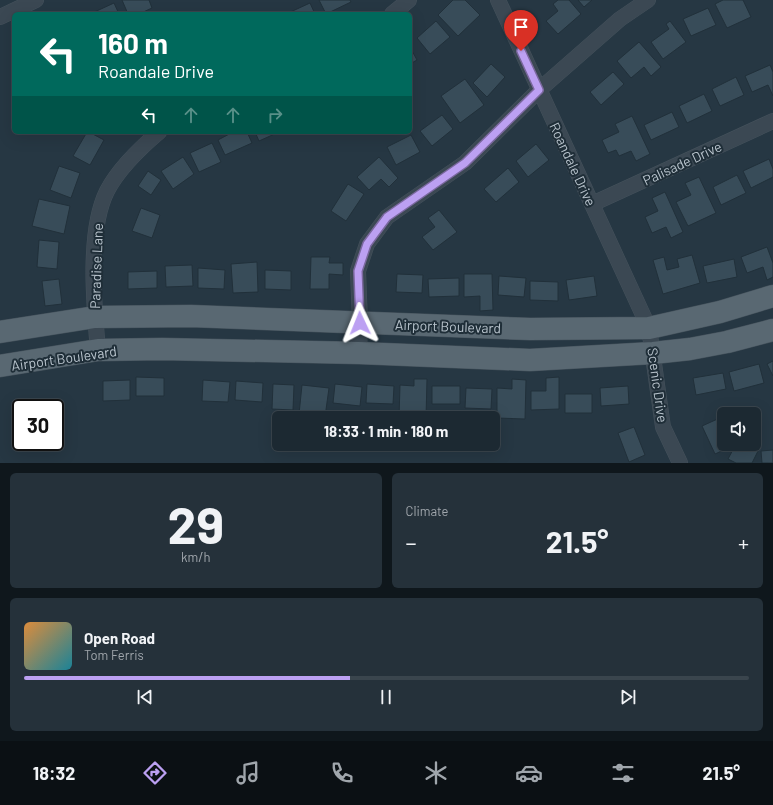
<!DOCTYPE html>
<html lang="en">
<head>
<meta charset="utf-8">
<style>
  :root { --surface:#1c2932; --page:#25313a; --text:#f1f3f6; --muted:#a0a6ac; --line:#3a454d; --accent:#bca0f2 }
  body { margin:0; font-family:Barlow,sans-serif; background:var(--page); color:var(--text); height:100vh; display:flex; flex-direction:column; font-size:15px; white-space:nowrap }
  * { box-sizing:border-box; margin:0 }
  p { font-size:13px; color:var(--muted) }
  .icon { flex:none; width:22px; height:22px; fill:none; stroke:currentColor; stroke-width:2; stroke-linecap:round; stroke-linejoin:round }
  .map { position:relative; height:463px; overflow:hidden }
  .drawer { display:flex; flex-direction:column; gap:10px; padding:10px; background:#0f171c; flex:1 }
  .drawer>* { flex:none }
  .guide { position:absolute; left:12px; top:12px; width:400px; height:122px; border-radius:6px; box-shadow:0 4px 16px #0002,0 0 0 1px var(--line); background:#00695c; color:#fff; overflow:hidden }
  .controls { position:absolute; left:717px; top:407px; display:grid; gap:8px }
  .controls a { display:grid; place-items:center; width:44px; height:44px; border-radius:6px; background:var(--surface); box-shadow:0 4px 16px #0002,0 0 0 1px var(--line); font-size:20px }
  .speed { position:absolute; left:12px; top:399px; display:flex; gap:8px; font-size:20px; font-weight:700; text-align:center }
  .speed>* { display:grid; place-content:center; width:52px; height:52px; border-radius:50%; background:var(--surface); box-shadow:0 4px 16px #0002,0 0 0 1px var(--line); line-height:1 }
  .speed .limit { border:2px solid #111; border-radius:6px; background:#fff; color:#111 }
  .pin { position:absolute; display:grid; place-items:center; width:34px; height:34px; color:#fff; margin:-41px -17px; border-radius:50% 50% 50% 0; rotate:-45deg; box-shadow:0 0 4px #0007 }
  .pin .icon { rotate:45deg }
  .me { position:absolute; width:44px; margin:-22px; rotate:358deg; stroke-linejoin:round; filter:drop-shadow(0 0 3px #0008) }
  .turn { display:flex; align-items:center; gap:14px; height:84px; padding:0 20px; font-size:18px }
  .turn .icon { width:52px; height:52px; stroke-width:2.5 }
  .turn b { display:block; font-size:28px; line-height:34px }
  .lanes { display:flex; align-items:center; height:38px; padding:0 20px; background:#0003; justify-content:center; gap:20px; direction:ltr }
  .lanes .off { opacity:.35 }
  .big { font-size:30px; font-weight:700; line-height:1.1 }
  .drawer .widget { flex:1; display:flex; flex-direction:column; justify-content:center; gap:6px; min-width:0; padding:0 14px; border-radius:6px; background:var(--page) }
  .drawer .dial { align-items:center; gap:0 }
  .dial b { font-size:52px; line-height:1 }
  .song { display:flex; align-items:center; gap:12px }
  .cover { width:48px; height:48px; border-radius:6px; background:linear-gradient(135deg,hsl(30 70% 55%),hsl(190 70% 35%)) }
  .played { height:4px; border-radius:2px; background:linear-gradient(90deg,var(--accent) 45%,var(--line) 45%) }
  .keys { display:flex; justify-content:space-around; direction:ltr }
  .heat { display:flex; justify-content:space-between; align-items:center; font-size:22px; direction:ltr }
  .drawer .tiles { flex:1; display:grid; gap:10px; grid-template-columns:1fr 1fr }
  .widget:last-child { grid-column:span 2 }
  .trip { position:absolute; left:272px; top:411px; width:228px; height:40px; border-radius:6px; background:var(--surface); box-shadow:0 4px 16px #0002,0 0 0 1px var(--line); font-weight:700; line-height:40px; text-align:center }
  .dock { display:flex; height:64px; justify-content:space-around; align-items:center; background:#0b1014; color:var(--muted) }
  .dock .icon { width:28px; height:28px }
  .dock .current { color:var(--accent) }
  .dock b { font-size:18px; color:var(--text) }
  .map>svg:first-child { display:block }
  .building { fill:#384c59; stroke:#21303a }
  .lines { fill:none; stroke-linecap:round; stroke-linejoin:round }
  .street-casing { stroke:#45525c; stroke-width:16 }
  .primary-casing { stroke:#45525c; stroke-width:23 }
  .street { stroke:#3b4853; stroke-width:15 }
  .primary { stroke:#596872; stroke-width:22 }
  .route-casing { stroke:#7a689d; stroke-width:10 }
  .route { stroke:#bca0f2; stroke-width:7 }
  .labels { text-anchor:middle; dominant-baseline:central; stroke-width:4; stroke-linejoin:round; paint-order:stroke }
  .street-label { font-size:14px; fill:#b8c3cc; stroke:#1f2e38 }
</style>
</head>
<body>
<div class="map">
<svg width="773" height="463" viewBox="0 0 773 463">
  <rect width="100%" height="100%" fill="#263743"/>
  <!-- building -->
  <path class="building" d="M122,0H149L152,8L139,14H128Z
    M319,0H350L351,2L326,14Z
    M453,0H465L480,15L458,36L438,15Z
    M558,0H569L581,14L558,34L546,21L558,11L553,4Z
    M578,0H592L584,7Z
    M723,0H743L751,17L727,28L715,4Z
    M114,3L119,14H90Z
    M310,3L315,14H286Z
    M708,8L716,25L691,36L683,19Z
    M436,21L450,37L430,54L417,38Z
    M670,21L686,42L663,59L651,42L669,29L666,24Z
    M639,42L661,67L651,76L644,67L631,78L617,61Z
    M410,47L417,60L410,64Z
    M491,64L505,77L487,97L473,83Z
    M770,65L773,72V96L768,85L752,92L745,76Z
    M613,72L624,84L601,105L590,92Z
    M736,77L744,95L720,106L712,89Z
    M465,79L484,105L460,123L441,96Z
    M704,94L712,111L687,123L679,106Z
    M672,112L679,127L651,140L644,125Z
    M442,115L453,129L432,146L420,131Z
    M632,116L650,154L636,161L631,151L619,156L616,150L608,153L602,140L619,132L615,124Z
    M87,132H89L104,140L90,165L73,156Z
    M233,132H247L252,143L225,155L218,140Z
    M255,132H279L259,141Z
    M411,135L420,152L396,165L387,147Z
    M212,143L221,162L199,172L190,153Z
    M536,144L549,160L528,177L516,161Z
    M183,157L194,174L173,189L161,171Z
    M379,157L398,178L389,187L381,179L369,190L357,177Z
    M769,159L773,169V177L751,188L743,171Z
    M59,166L80,173L71,198L50,190Z
    M508,168L519,182L496,202L484,189Z
    M148,171L161,180L151,195L138,186Z
    M737,175L746,193L721,205L713,187Z
    M699,177L716,213L688,226L676,202L691,195L685,183Z
    M348,184L364,194L346,221L331,211Z
    M665,192L683,232L671,238L666,227L652,233L645,217L658,211L652,198Z
    M39,199L70,206L64,234L32,226Z
    M141,208L160,215L152,238L132,231Z
    M439,210L457,232L433,250L422,237L435,227L428,218Z
    M39,240L59,242L57,269L37,267Z
    M767,247L773,263V277L767,280L763,267L747,273L741,257Z
    M692,255L700,283L663,294L653,260L664,257L667,270L679,267L677,259Z
    M311,257H330L329,263H343V275L329,274V289H310Z
    M734,259L737,277L707,283L703,266Z
    M257,262L258,292L233,293L231,264Z
    M192,265L193,286L166,287L165,266Z
    M198,268L225,270L224,289L198,288Z
    M265,270L291,271V290L265,289Z
    M157,271V288L128,289V272Z
    M397,274L423,275L422,293L396,292Z
    M464,274H492L493,310L480,311V296L464,297Z
    M499,276L526,278L524,297L498,295Z
    M594,276L597,296L569,300L566,280Z
    M459,278V296L429,297L428,279Z
    M59,279L62,304L45,306L42,281Z
    M530,281L558,282V301L530,300Z
    M773,361V376L767,364Z
    M759,364L764,383L734,391L729,372Z
    M723,373L726,389L696,395L693,378Z
    M136,377L164,378V396H136Z
    M559,377V409L531,410V391H546V378Z
    M414,379H427L426,418H399L400,385L414,386Z
    M512,379L526,380L525,419L497,418V388L512,389Z
    M130,380V400L103,401V381Z
    M203,380L230,382L228,402L202,401Z
    M236,381L263,383L262,402L235,400Z
    M273,384L294,385L293,410L272,409Z
    M335,384L362,387L360,406L333,403Z
    M367,384L394,386L393,404L366,403Z
    M302,385L329,388L325,417L299,414Z
    M432,386H460V404H432Z
    M628,386L629,404L601,406L600,388Z
    M466,388L492,389L491,409L465,408Z
    M565,394H592V413H565Z
    M722,417L724,421V444L735,445L715,454L702,426Z
    M634,427L645,455L629,462L618,433Z
    M736,444H744L758,451L752,463H736L728,459Z
    M773,450V463H762L761,451Z"/>
  <g class="lines">
    <defs>
      <path id="street" d="M498,0L649,328L663,427L680,463
        M392,14L409,0
        M0,17L36,0
        M592,204L773,121
        M98,350C94,306 87,231 107,191C119,168 139,149 159,132
        M359,353L360,323L358,271L367,244L387,217L465,163L539,90L620,19L648,0"/>
      <path id="primary" d="M0,332L95,317L191,316L530,329L649,328L720,312L773,296
        M0,366L98,350L162,349L359,353L530,360L653,353L690,349L727,342L773,330"/>
    </defs>
    <!-- street casing -->
    <use href="#street" class="street-casing"/>
    <!-- primary casing -->
    <use href="#primary" class="primary-casing"/>
    <!-- street -->
    <use href="#street" class="street"/>
    <!-- primary -->
    <use href="#primary" class="primary"/>
  </g>
  <g class="lines">
    <defs>
      <path id="route" d="M360,323L358,271L367,244L387,217L465,163L539,90L521,51"/>
    </defs>
    <!-- route casing -->
    <use href="#route" class="route-casing"/>
    <!-- route -->
    <use href="#route" class="route"/>
  </g>
  <g class="labels">
    <!-- street labels -->
    <g class="street-label">
      <text transform="translate(682 163) rotate(-25)">Palisade Drive</text>
      <text transform="translate(573 164) rotate(65)">Roandale Drive</text>
      <text transform="translate(96 266) rotate(-88)">Paradise Lane</text>
      <text transform="translate(448 326) rotate(2)">Airport Boulevard</text>
      <text transform="translate(64 358) rotate(-8)">Airport Boulevard</text>
      <text transform="translate(658 385) rotate(82)">Scenic Drive</text>
    </g>
  </g>
</svg>
<div class="controls">
<a><svg class="icon" aria-label="sound" viewBox="0 0 24 24"><path d="M4 9h4l5-4v14l-5-4H4zM17 9q2 3 0 6"/></svg></a>
</div>
<div class="speed"><div class="limit">30</div></div>
<div class="pin" style="left:521px;top:51px;background:#d93025"><svg class="icon" aria-label="arrive" viewBox="0 0 24 24"><path d="M6 21V4h12l-3 4 3 4H6"/></svg></div>
<svg class="me" style="left:360px;top:323px" viewBox="-20 -20 40 40"><path d="M0-17L14 15 0 8-14 15z" fill="#bca0f2" stroke="#fff" stroke-width="4"/></svg>
<div class="trip">18:33 · 1 min · 180 m</div>
<div class="guide">
<div class="turn"><svg class="icon" aria-label="left" viewBox="0 0 24 24"><path d="M17 20v-9H6M10 6l-5 5 5 5"/></svg><div><b>160 m</b>Roandale Drive</div></div>
<div class="lanes"><svg class="icon" aria-label="left" viewBox="0 0 24 24"><path d="M17 20v-9H6M10 6l-5 5 5 5"/></svg><svg class="icon off" aria-label="ahead" viewBox="0 0 24 24"><path d="M12 20V5M6 11l6-6 6 6"/></svg><svg class="icon off" aria-label="ahead" viewBox="0 0 24 24"><path d="M12 20V5M6 11l6-6 6 6"/></svg><svg class="icon off" aria-label="right" viewBox="0 0 24 24"><path d="M7 20v-9h11M14 6l5 5-5 5"/></svg></div>
</div>
</div>
<section class="drawer">
<div class="tiles">
<div class="widget dial"><b>29</b><p>km/h</p></div>
<div class="widget"><p>Climate</p>
<div class="heat"><a>−</a><b class="big">21.5°</b><a>+</a></div>
</div>
<div class="widget">
<div class="song"><i class="cover"></i><div><b>Open Road</b><p>Tom Ferris</p></div></div>
<div class="played"></div>
<div class="keys"><svg class="icon" aria-label="previous" viewBox="0 0 24 24"><path d="M18 5L8 12l10 7zM5 5v14"/></svg><svg class="icon" aria-label="pause" viewBox="0 0 24 24"><path d="M8 5v14M16 5v14"/></svg><svg class="icon" aria-label="next" viewBox="0 0 24 24"><path d="M6 5l10 7-10 7zM19 5v14"/></svg></div>
</div>
</div>
</section>
<nav class="dock">
<b>18:32</b>
<svg class="icon current" aria-label="directions" viewBox="0 0 24 24"><path d="M12 3l9 9-9 9-9-9zM9 14v-3h6M13 9l2 2-2 2"/></svg>
<svg class="icon" aria-label="music" viewBox="0 0 24 24"><path d="M9 18V5l10-2v13"/><circle cx="6" cy="18" r="3"/><circle cx="16" cy="16" r="3"/></svg>
<svg class="icon" aria-label="phone" viewBox="0 0 24 24"><path d="M5 4h4l2 5-3 2q2 4 5 5l2-3 5 2v4C11 20 4 13 5 4z"/></svg>
<svg class="icon" aria-label="climate" viewBox="0 0 24 24"><path d="M12 3v18M4 7l16 10M4 17L20 7"/></svg>
<svg class="icon" aria-label="car" viewBox="0 0 24 24"><path d="M5 17H2v-5l4-1 3-4h7l3 4 3 1v5h-3M9 17h6M6 11h13"/><circle cx="7" cy="17" r="2"/><circle cx="17" cy="17" r="2"/></svg>
<svg class="icon" aria-label="filters" viewBox="0 0 24 24"><path d="M4 7h16M4 17h16"/><circle cx="9" cy="7" r="2"/><circle cx="15" cy="17" r="2"/></svg>
<b>21.5°</b>
</nav>
</body>
</html>
